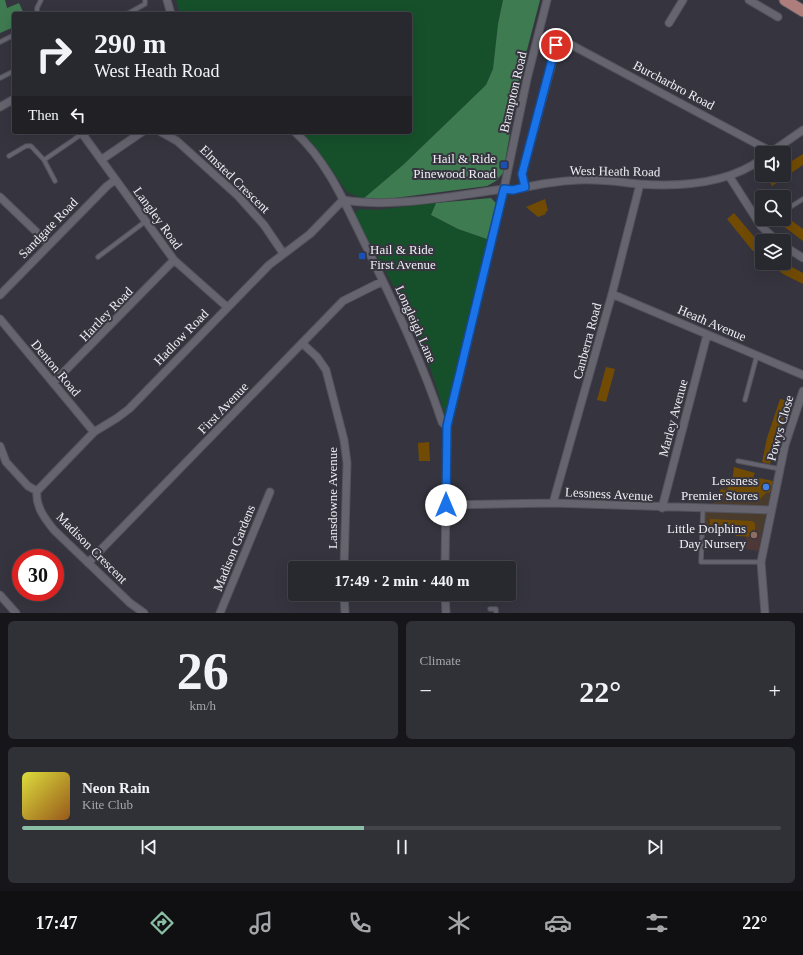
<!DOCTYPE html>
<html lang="en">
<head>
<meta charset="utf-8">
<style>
  :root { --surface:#28282f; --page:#303037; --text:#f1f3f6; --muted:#a5a6aa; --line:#44444b; --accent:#8abfa5 }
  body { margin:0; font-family:Georgia,serif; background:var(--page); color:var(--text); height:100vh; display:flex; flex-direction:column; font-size:15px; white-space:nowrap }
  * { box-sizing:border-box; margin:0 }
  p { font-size:13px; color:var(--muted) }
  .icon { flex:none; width:22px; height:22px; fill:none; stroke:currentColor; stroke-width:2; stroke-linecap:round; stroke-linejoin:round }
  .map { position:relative; height:613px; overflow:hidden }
  .details { display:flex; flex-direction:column; gap:8px; padding:8px; background:#16161a; flex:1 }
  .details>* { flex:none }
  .hud { position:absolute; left:12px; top:12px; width:400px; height:122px; border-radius:4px; box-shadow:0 4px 16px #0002,0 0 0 1px var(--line); background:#28282f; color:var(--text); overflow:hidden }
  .fabs { position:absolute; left:755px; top:146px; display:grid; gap:8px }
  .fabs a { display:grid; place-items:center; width:36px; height:36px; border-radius:4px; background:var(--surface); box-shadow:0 4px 16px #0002,0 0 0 1px var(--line); font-size:20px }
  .speed { position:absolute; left:12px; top:549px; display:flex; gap:8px; font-size:20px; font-weight:700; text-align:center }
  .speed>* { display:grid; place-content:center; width:52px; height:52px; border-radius:50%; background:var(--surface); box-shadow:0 4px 16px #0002,0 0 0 1px var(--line); line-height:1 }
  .speed .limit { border:6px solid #d22; background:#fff; color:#111 }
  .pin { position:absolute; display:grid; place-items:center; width:34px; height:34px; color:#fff; margin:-17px; border:2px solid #fff; border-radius:50%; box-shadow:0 1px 4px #0007 }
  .me { position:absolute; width:44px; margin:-22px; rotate:0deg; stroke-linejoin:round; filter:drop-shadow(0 0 3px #0008) }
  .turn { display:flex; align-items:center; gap:14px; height:84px; padding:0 16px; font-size:18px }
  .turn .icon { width:52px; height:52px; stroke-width:2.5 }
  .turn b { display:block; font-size:28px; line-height:34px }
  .then { display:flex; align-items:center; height:38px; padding:0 16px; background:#0003; gap:8px; font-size:15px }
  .big { font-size:30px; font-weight:700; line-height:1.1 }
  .details .card { flex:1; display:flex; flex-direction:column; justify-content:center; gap:6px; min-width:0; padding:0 14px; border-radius:6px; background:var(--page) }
  .details .dial { align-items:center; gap:0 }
  .dial b { font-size:52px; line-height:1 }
  .song { display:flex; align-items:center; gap:12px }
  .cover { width:48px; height:48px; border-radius:6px; background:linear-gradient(135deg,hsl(60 70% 55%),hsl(30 70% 35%)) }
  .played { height:4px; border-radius:2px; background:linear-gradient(90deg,var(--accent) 45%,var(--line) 45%) }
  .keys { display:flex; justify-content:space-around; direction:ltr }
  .heat { display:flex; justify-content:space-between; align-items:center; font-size:22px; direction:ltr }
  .details .tiles { flex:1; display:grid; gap:8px; grid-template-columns:1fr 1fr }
  .card:last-child { grid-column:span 2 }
  .trip { position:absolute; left:288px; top:561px; width:228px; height:40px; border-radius:4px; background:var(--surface); box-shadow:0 4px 16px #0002,0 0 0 1px var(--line); font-weight:700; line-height:40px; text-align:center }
  .menu { display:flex; height:64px; justify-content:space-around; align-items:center; background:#101013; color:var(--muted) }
  .menu .icon { width:28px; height:28px }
  .menu .active { color:var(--accent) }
  .menu b { font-size:18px; color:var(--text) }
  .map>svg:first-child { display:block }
  .commercial { fill:#493c2d }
  .education { fill:#4d3837 }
  .green { fill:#16502b }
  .forest { fill:#3f7b51 }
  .building { fill:#714b03 }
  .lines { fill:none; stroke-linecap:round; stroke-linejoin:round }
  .lane-casing { stroke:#53535c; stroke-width:5.5 }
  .street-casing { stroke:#53535c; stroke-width:9 }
  .primary-casing { stroke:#53535c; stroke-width:13 }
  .lane { stroke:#65646f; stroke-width:3.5 }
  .street { stroke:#65646f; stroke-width:7 }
  .primary { stroke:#ae7e7c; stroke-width:11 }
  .route-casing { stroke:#114b97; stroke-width:10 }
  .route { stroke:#1a73e8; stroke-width:7 }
  .transit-dot { fill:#1a4fb4; stroke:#36353f; stroke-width:1.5 }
  .shop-dot { fill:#3f7fe0; stroke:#36353f; stroke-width:1.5 }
  .education-dot { fill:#8d6e63; stroke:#36353f; stroke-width:1.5 }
  .labels { text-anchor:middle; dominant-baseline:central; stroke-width:4; stroke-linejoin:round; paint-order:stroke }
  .street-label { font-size:13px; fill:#eeeef4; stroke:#36353f }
  .poi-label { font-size:13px; fill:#eeeef4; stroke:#36353f; text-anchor:end }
</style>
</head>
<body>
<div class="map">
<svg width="803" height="613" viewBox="0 0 803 613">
  <rect width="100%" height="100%" fill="#36353f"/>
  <!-- commercial -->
  <path class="commercial" d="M760,478L773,481L758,551L746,549V530H702L703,509L717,501L721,487L756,488Z"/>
  <!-- education -->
  <path class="education" d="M747,521L755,523V533L762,534L758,551L746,549Z"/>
  <!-- green -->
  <path class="green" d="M176,0H503L498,24L493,69L486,85L403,165L363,199L347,192L318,150L302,132H410V14H180Z
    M436,203L431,215L458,229L487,239L445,415C439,396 434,377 427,359C408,309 380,261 354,214L359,209L376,210Z"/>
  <!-- forest -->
  <path class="forest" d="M0,0H5L7,8L19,3L24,14H14V27L0,33Z
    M503,0H540L520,77L503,173L496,181L487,186L387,199H363L403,165L486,85L493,69L498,24Z
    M491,198L496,203L487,239L458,229L431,215L436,203Z"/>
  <!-- building -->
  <path class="building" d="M803,154V165L772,186L767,177L770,175H784V166Z
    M545,199L548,211L545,212L546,214L538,217L526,207Z
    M734,213L762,246V258L752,250L727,219Z
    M784,215L803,229V241L774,219H784Z
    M769,263H784L803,273V284L783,274Z
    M606,367L615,369L606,402L597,400Z
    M780,399L789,401L770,464L762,462L767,438Z
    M429,442L430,461H419L418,443Z
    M734,467L755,473L753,477L773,481L770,492L766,493L760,499L718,497L721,489L727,491L729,484L732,483Z
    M710,519L752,521L755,523V537L736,536V535L722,533L710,535Z"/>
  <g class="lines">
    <defs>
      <path id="lane" d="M37,14V8L41,0
        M127,14L145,4V0
        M0,42L14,35
        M0,78L14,71
        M9,156L26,146H31L44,160L55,181
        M44,160L82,134
        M784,211L803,199
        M761,226L771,219
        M98,257L146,221
        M745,400L757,355
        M738,461L780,469
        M703,509L701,562H761
        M490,609H496V613"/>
      <path id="street" d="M167,0L171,14
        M749,0L778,17
        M669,23L683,0
        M0,107L14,99
        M81,132L174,260L227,307
        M161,132L177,141L238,196L264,225L283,253
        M295,132C329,163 347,208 367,248C395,306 422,361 442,422L447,427
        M770,153L803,130
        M101,160L142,132
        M729,176L761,226L777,241
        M525,187L522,174L557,45L564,41L772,152
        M0,197L49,244
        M343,200C396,208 451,196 504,189L513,190C534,185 557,181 579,180C599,179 619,182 639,184C680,187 728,184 762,159
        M784,246L803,258
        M612,294L803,375
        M0,295L107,186L115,180
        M0,319L94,432
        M302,343L317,357L326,370L344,440L347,463L344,568
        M53,383L174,260
        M0,446L6,462L28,486L37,491
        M553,503L612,294L640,184
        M446,505L553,503L771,510
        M662,508L707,335
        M88,563L343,301L383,281
        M445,568L447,427L504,189L527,79L547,0
        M344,594L345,613
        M445,594L446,613
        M0,595L16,613
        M144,613L130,603L54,530C45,519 35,506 37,491L94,432L117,418L129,409L269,265L310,234L343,200
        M220,613L270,492
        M765,613L761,562L785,445L803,391"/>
      <path id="primary" d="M785,0L803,11"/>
    </defs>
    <!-- lane casing -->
    <use href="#lane" class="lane-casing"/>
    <!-- street casing -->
    <use href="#street" class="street-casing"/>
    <!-- primary casing -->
    <use href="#primary" class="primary-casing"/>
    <!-- lane -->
    <use href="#lane" class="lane"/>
    <!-- street -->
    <use href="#street" class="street"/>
    <!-- primary -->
    <use href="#primary" class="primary"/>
  </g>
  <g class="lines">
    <defs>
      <path id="route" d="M446,505L447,426L504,189L513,190L525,187L522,174L556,45"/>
    </defs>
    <!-- route casing -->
    <use href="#route" class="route-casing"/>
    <!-- route -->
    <use href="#route" class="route"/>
  </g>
  <!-- markers -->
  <g class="transit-dot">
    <rect x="500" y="161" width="8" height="8" rx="2"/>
    <rect x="358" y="252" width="8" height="8" rx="2"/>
  </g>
  <circle class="shop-dot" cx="766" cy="487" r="4"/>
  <circle class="education-dot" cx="754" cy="535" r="4"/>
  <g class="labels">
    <!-- street labels -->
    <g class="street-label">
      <text transform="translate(674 85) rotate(28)">Burcharbro Road</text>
      <text transform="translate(513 92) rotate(-77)">Brampton Road</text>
      <text transform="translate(615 171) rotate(1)">West Heath Road</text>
      <text transform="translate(235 179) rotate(44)">Elmsted Crescent</text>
      <text transform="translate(158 218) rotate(54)">Langley Road</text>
      <text transform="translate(48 228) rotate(-46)">Sandgate Road</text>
      <text transform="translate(106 314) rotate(-46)">Hartley Road</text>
      <text transform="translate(712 323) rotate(23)">Heath Avenue</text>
      <text transform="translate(416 324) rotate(66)">Longleigh Lane</text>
      <text transform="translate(181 337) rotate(-46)">Hadlow Road</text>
      <text transform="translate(587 341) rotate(-75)">Canberra Road</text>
      <text transform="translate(56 368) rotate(50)">Denton Road</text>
      <text transform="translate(223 408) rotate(-46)">First Avenue</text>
      <text transform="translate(673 418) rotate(-75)">Marley Avenue</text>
      <text transform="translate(780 428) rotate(-74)">Powys Close</text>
      <text transform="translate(609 494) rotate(3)">Lessness Avenue</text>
      <text transform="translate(332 498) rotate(-90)">Lansdowne Avenue</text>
      <text transform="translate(92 548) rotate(45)">Madison Crescent</text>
      <text transform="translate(234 548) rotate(-68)">Madison Gardens</text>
    </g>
    <!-- poi labels -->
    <g class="poi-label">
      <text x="496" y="158">Hail &amp; Ride<tspan x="496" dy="15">Pinewood Road</tspan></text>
      <text x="370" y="249" text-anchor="start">Hail &amp; Ride<tspan x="370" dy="15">First Avenue</tspan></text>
      <text x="758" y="480">Lessness<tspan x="758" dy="15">Premier Stores</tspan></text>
      <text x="746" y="528">Little Dolphins<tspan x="746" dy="15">Day Nursery</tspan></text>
    </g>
  </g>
</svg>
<div class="fabs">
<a><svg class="icon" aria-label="sound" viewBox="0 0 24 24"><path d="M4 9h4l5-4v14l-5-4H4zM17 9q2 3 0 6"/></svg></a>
<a><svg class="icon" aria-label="search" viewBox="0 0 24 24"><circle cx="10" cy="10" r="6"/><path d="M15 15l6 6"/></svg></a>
<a><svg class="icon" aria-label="layers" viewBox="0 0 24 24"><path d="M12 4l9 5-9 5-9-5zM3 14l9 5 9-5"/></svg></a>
</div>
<div class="speed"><div class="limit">30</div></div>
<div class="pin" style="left:556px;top:45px;background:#d93025"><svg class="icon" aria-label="arrive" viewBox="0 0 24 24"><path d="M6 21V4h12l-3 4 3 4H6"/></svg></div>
<svg class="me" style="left:446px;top:505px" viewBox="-20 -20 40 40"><circle r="19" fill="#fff"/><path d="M0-13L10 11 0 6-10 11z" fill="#1a73e8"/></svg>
<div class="trip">17:49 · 2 min · 440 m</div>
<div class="hud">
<div class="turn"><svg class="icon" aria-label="right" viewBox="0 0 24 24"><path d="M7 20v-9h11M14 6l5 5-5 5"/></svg><div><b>290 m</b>West Heath Road</div></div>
<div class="then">Then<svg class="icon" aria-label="left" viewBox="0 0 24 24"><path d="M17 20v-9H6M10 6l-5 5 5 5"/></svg></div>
</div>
</div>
<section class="details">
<div class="tiles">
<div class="card dial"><b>26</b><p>km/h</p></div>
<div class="card"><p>Climate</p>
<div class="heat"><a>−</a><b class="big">22°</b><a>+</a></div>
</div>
<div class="card">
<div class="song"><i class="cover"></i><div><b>Neon Rain</b><p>Kite Club</p></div></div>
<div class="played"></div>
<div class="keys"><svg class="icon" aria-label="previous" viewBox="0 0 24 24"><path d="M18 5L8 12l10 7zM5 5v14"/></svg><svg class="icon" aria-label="pause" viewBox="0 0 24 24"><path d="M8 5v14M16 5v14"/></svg><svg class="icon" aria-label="next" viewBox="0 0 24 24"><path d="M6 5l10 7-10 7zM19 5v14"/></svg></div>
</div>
</div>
</section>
<nav class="menu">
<b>17:47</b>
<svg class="icon active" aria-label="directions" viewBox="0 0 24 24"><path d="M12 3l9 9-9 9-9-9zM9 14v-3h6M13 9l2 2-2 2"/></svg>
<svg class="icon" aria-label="music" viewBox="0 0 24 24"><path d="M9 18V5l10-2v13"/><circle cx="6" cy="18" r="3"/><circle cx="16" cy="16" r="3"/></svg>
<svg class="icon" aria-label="phone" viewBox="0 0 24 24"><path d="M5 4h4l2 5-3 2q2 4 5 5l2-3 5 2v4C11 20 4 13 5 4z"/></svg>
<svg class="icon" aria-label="climate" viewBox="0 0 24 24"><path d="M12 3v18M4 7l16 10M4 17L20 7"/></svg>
<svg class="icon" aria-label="car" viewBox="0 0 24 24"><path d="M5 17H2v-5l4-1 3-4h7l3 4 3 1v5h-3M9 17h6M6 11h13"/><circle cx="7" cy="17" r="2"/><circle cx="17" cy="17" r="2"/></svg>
<svg class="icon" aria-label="filters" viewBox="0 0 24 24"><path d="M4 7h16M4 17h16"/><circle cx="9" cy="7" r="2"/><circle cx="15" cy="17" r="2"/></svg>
<b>22°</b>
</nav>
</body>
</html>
